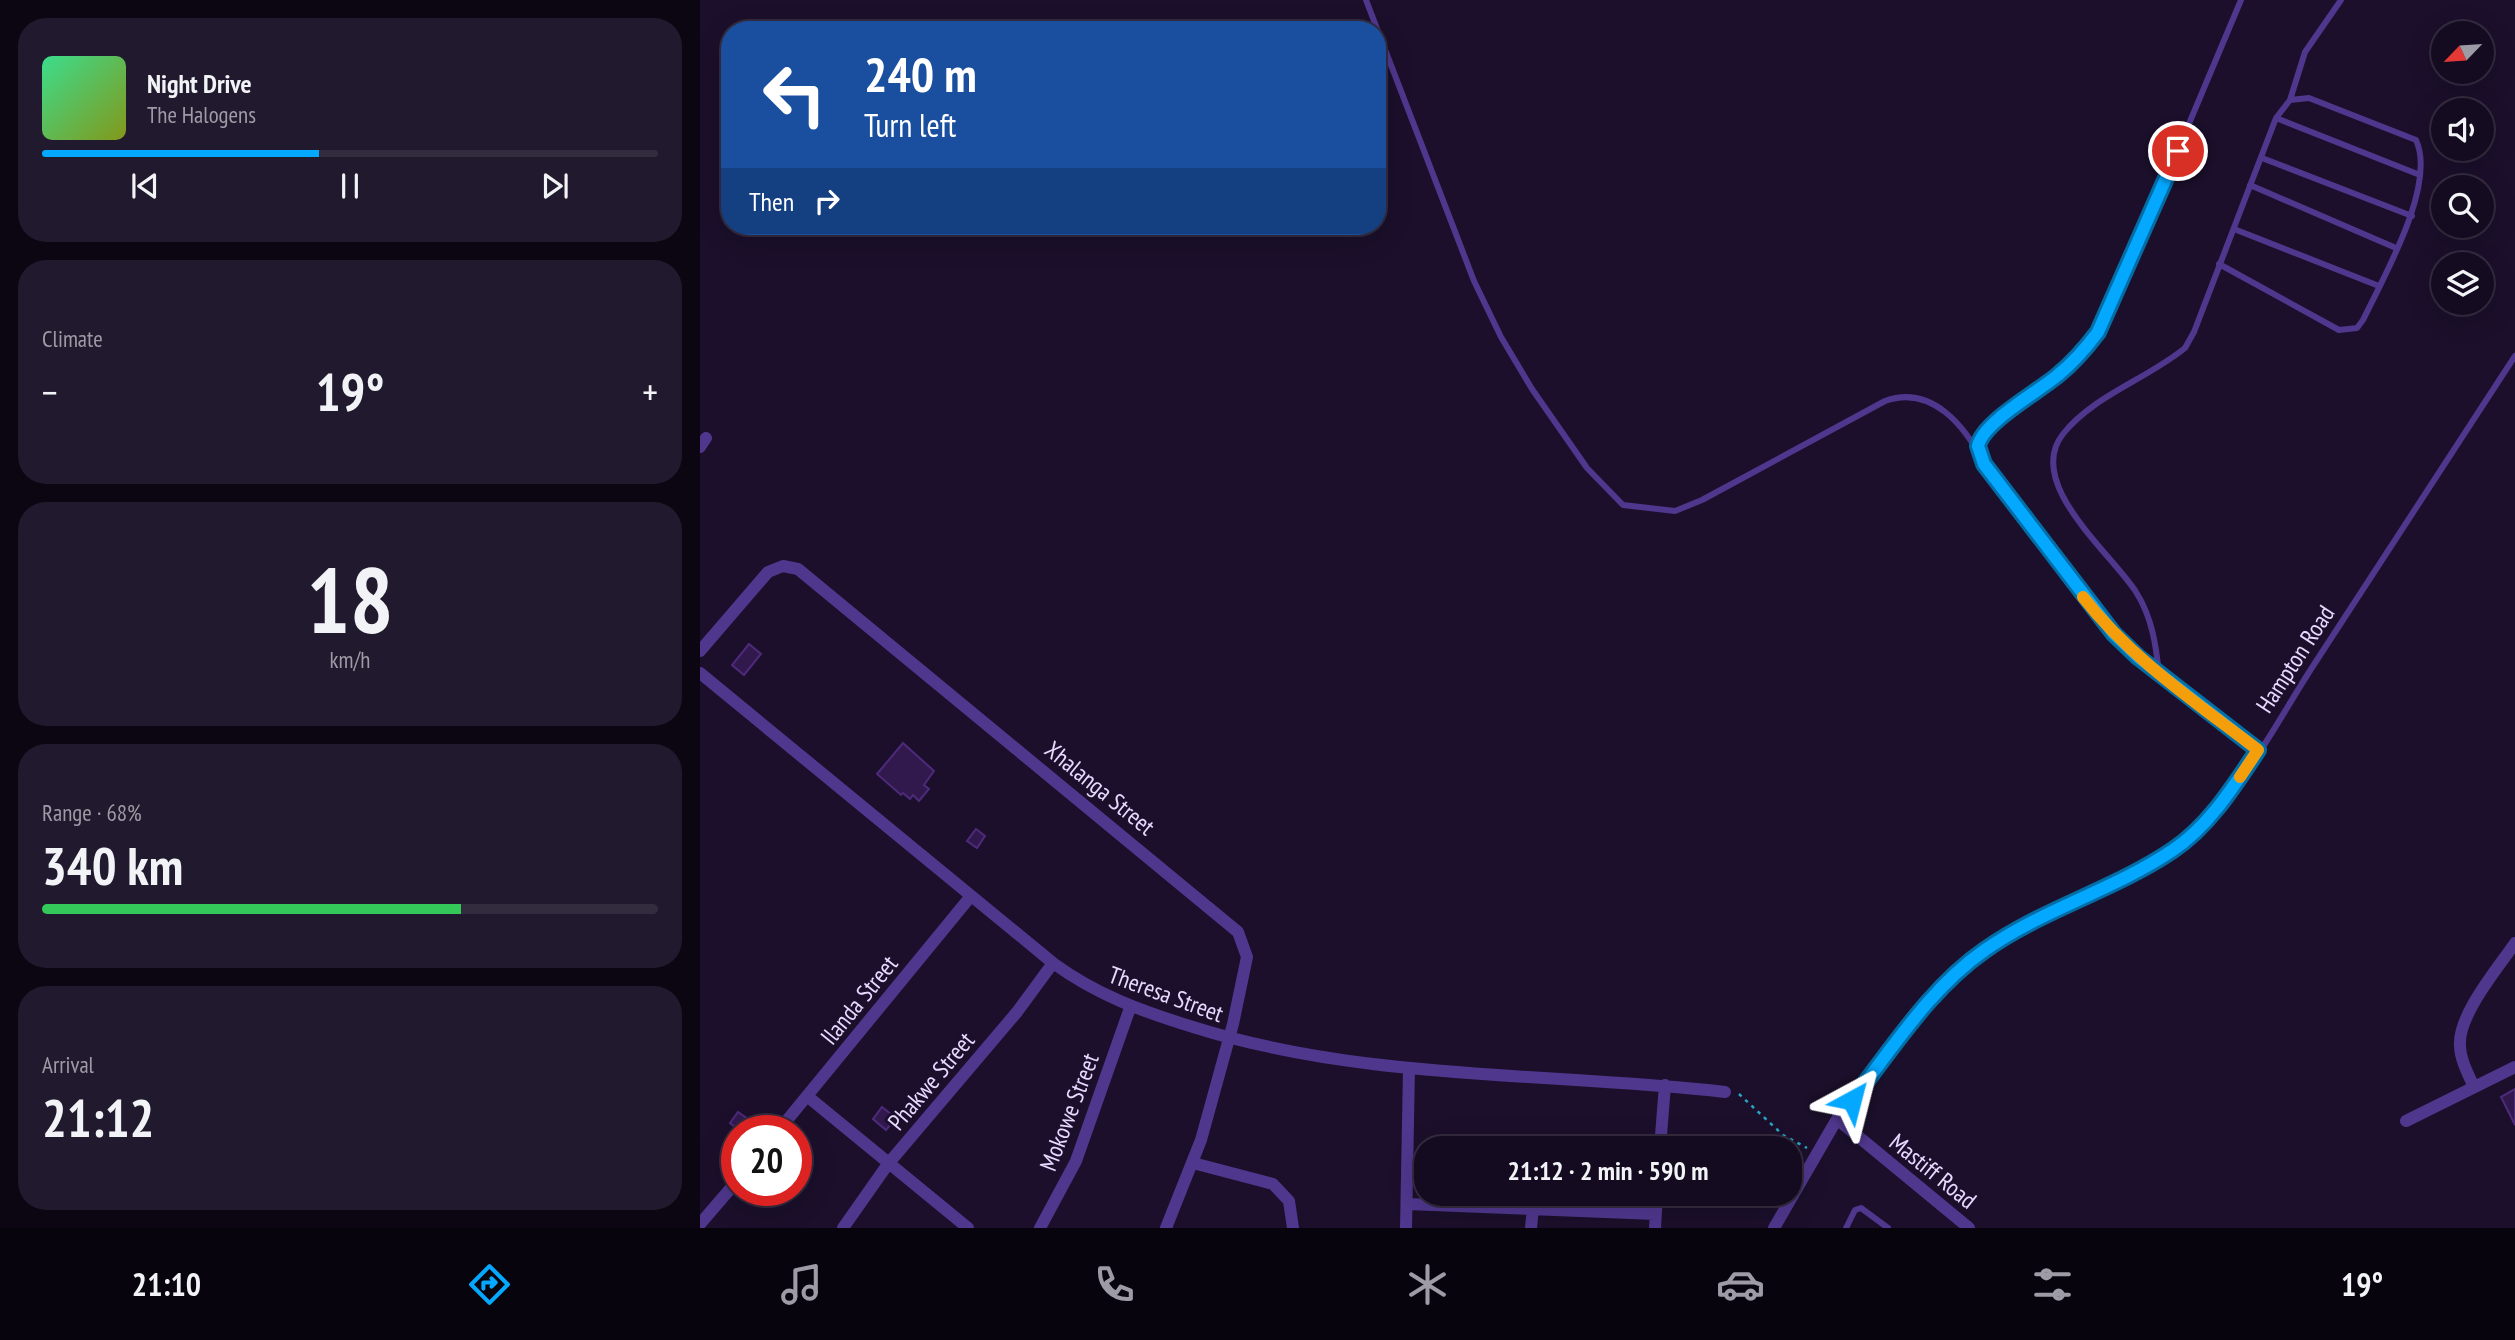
<!DOCTYPE html>
<html lang="en">
<head>
<meta charset="utf-8">
<style>
  :root { --surface:#140b20; --page:#21192d; --text:#f1f3f6; --muted:#9d9ba5; --line:#332b3e; --accent:#05a8ff }
  body { margin:0; font-family:"PT Sans Narrow",sans-serif; background:var(--page); color:var(--text); height:100vh; display:flex; flex-direction:column; font-size:26px; white-space:nowrap }
  * { box-sizing:border-box; margin:0 }
  p { font-size:23px; color:var(--muted) }
  .icon { flex:none; width:38px; height:38px; fill:none; stroke:currentColor; stroke-width:2; stroke-linecap:round; stroke-linejoin:round }
  .map { position:relative; flex:1; overflow:hidden }
  .side { display:flex; flex-direction:column; gap:18px; padding:18px; background:#0b0612; width:700px }
  .side>* { flex:none }
  .top-card { position:absolute; left:21px; top:21px; width:665px; height:214px; border-radius:28px; box-shadow:0 7px 28px #0002,0 0 0 2px var(--line); background:#1a4fa0; color:#fff; overflow:hidden }
  .needle { width:46px; rotate:245deg }
  .tools { position:absolute; left:1731px; top:21px; display:grid; gap:14px }
  .tools a { display:grid; place-items:center; width:63px; height:63px; border-radius:50%; background:var(--surface); box-shadow:0 7px 28px #0002,0 0 0 2px var(--line); font-size:35px }
  .speed { position:absolute; left:21px; top:1115px; display:flex; gap:14px; font-size:35px; font-weight:700; text-align:center }
  .speed>* { display:grid; place-content:center; width:91px; height:91px; border-radius:50%; background:var(--surface); box-shadow:0 7px 28px #0002,0 0 0 2px var(--line); line-height:1 }
  .speed .limit { border:10px solid #d22; background:#fff; color:#111 }
  .pin { position:absolute; display:grid; place-items:center; width:60px; height:60px; color:#fff; margin:-30px; border:4px solid #fff; border-radius:50%; box-shadow:0 2px 7px #0007 }
  .me { position:absolute; width:77px; margin:-38px; rotate:38deg; stroke-linejoin:round; filter:drop-shadow(0 0 5px #0008) }
  .turn { display:flex; align-items:center; gap:24px; height:147px; padding:0 28px; font-size:32px }
  .turn .icon { width:91px; height:91px; stroke-width:2.5 }
  .turn b { display:block; font-size:49px; line-height:60px }
  .then { display:flex; align-items:center; height:66px; padding:0 28px; background:#0003; gap:14px; font-size:26px }
  .big { font-size:52px; font-weight:700; line-height:1.1 }
  .side .widget { flex:1; display:flex; flex-direction:column; justify-content:center; gap:10px; min-width:0; padding:0 24px; border-radius:28px; background:var(--page) }
  .side .dial { align-items:center; gap:0 }
  .dial b { font-size:91px; line-height:1 }
  .song { display:flex; align-items:center; gap:21px }
  .cover { width:84px; height:84px; border-radius:10px; background:linear-gradient(135deg,hsl(150 70% 55%),hsl(70 70% 35%)) }
  .played { height:7px; border-radius:4px; background:linear-gradient(90deg,var(--accent) 45%,var(--line) 45%) }
  .keys { display:flex; justify-content:space-around; direction:ltr }
  .heat { display:flex; justify-content:space-between; align-items:center; font-size:38px; direction:ltr }
  .charge { height:10px; border-radius:5px; background:linear-gradient(90deg,#34c759 68%,var(--line) 0) }
  .trip { position:absolute; left:714px; top:1136px; width:388px; height:70px; border-radius:28px; background:var(--surface); box-shadow:0 7px 28px #0002,0 0 0 2px var(--line); font-weight:700; line-height:70px; text-align:center }
  .tabs { display:flex; height:112px; justify-content:space-around; align-items:center; background:#08040d; color:var(--muted) }
  .tabs .icon { width:49px; height:49px }
  .tabs .on { color:var(--accent) }
  .tabs b { font-size:32px; color:var(--text) }
  main { display:flex; flex:1; min-height:0 }
  .map>svg:first-child { display:block }
  .building { fill:#31194d; stroke:#4e2a7b; stroke-width:2 }
  .lines { fill:none; stroke-linecap:round; stroke-linejoin:round }
  .path { stroke:#27a7c4; stroke-width:2.5; stroke-dasharray:3.5 5; stroke-linecap:butt }
  .lane { stroke:#4f378d; stroke-width:6 }
  .street { stroke:#4f378d; stroke-width:12 }
  .route-casing { stroke:#036da6; stroke-width:18 }
  .route { stroke:#05a8ff; stroke-width:12 }
  .slow { stroke:#f59e0b; stroke-width:12 }
  .labels { text-anchor:middle; dominant-baseline:central; stroke-width:6; stroke-linejoin:round; paint-order:stroke }
  .street-label { font-size:24px; fill:#e7d9ff; stroke:#1b0f2b }
</style>
</head>
<body>
<main>
<section class="side">
<div class="widget">
<div class="song"><i class="cover"></i><div><b>Night Drive</b><p>The Halogens</p></div></div>
<div class="played"></div>
<div class="keys"><svg class="icon" aria-label="previous" viewBox="0 0 24 24"><path d="M18 5L8 12l10 7zM5 5v14"/></svg><svg class="icon" aria-label="pause" viewBox="0 0 24 24"><path d="M8 5v14M16 5v14"/></svg><svg class="icon" aria-label="next" viewBox="0 0 24 24"><path d="M6 5l10 7-10 7zM19 5v14"/></svg></div>
</div>
<div class="widget"><p>Climate</p>
<div class="heat"><a>−</a><b class="big">19°</b><a>+</a></div>
</div>
<div class="widget dial"><b>18</b><p>km/h</p></div>
<div class="widget"><p>Range · 68%</p><b class="big">340 km</b><div class="charge"></div></div>
<div class="widget"><p>Arrival</p><b class="big">21:12</b></div>
</section>
<div class="map">
<svg width="1815" height="1228" viewBox="0 0 1815 1228">
  <rect width="100%" height="100%" fill="#1b0f2b"/>
  <!-- building -->
  <path class="building" d="M49,644L61,654L44,675L32,665Z
    M203,743L234,771L224,785L229,789L219,801L213,795L210,799L203,793L201,795L177,774Z
    M276,829L285,836L277,848L267,841Z
    M1815,1089V1125L1801,1097Z
    M182,1107L196,1118L186,1130L173,1119Z
    M38,1112L48,1119L39,1130L30,1123Z"/>
  <g class="lines">
    <!-- path -->
    <path class="path" d="M1039,1094L1083,1135L1107,1148"/>
    <!-- lane -->
    <path class="lane" d="M666,0L774,281L801,337L832,389L887,468L923,505L975,511L1002,500L1185,401C1232,384 1266,427 1284,464L1414,634L1438,657L1558,750
      M1590,100L1605,52L1641,0
      M1576,118L1720,175
      M1562,158L1712,216
      M1550,185L1696,248
      M1534,229L1679,286
      M1277,446C1283,424 1358,377 1379,357C1395,341 1404,321 1414,302L1541,0
      M1459,674C1456,645 1452,617 1436,592C1411,553 1324,483 1363,434C1393,396 1447,379 1485,348L1494,332L1576,118L1590,100L1609,98L1716,140C1737,185 1683,278 1663,320L1657,328L1639,330L1519,264
      M1137,1119C1182,1061 1225,990 1287,949C1356,902 1445,882 1505,822C1549,778 1580,717 1613,666C1681,562 1748,459 1815,356
      M1146,1228L1155,1210L1161,1208L1188,1228"/>
    <!-- street -->
    <path class="street" d="M0,447L6,438
      M0,651L68,572L83,566L98,569L538,932L547,957L533,1024L501,1140L466,1228
      M0,673L353,963C397,995 441,1011 493,1027C665,1081 848,1072 1025,1092
      M1774,1087C1768,1074 1760,1059 1760,1045C1758,1015 1798,968 1815,943
      M107,1096L268,1228
      M1706,1121L1815,1067
      M79,1130L271,896
      M960,1148L965,1085
      M493,1163L573,1184L589,1201L593,1228
      M708,1204L955,1214
      M0,1224L37,1181
      M143,1228L188,1164L317,1012L353,963
      M340,1228L376,1161L430,1008
      M706,1228L709,1068
      M831,1228L833,1207
      M955,1228L957,1194
      M1074,1228L1137,1119L1269,1228"/>
  </g>
  <g class="lines">
    <defs>
      <path id="route" d="M1152,1100C1193,1048 1230,988 1285,950C1343,909 1414,890 1473,850C1509,826 1534,786 1558,750L1438,657L1414,634L1284,464L1278,446C1283,422 1338,392 1358,375C1374,362 1386,348 1398,332L1478,151"/>
    </defs>
    <!-- route casing -->
    <use href="#route" class="route-casing"/>
    <!-- route -->
    <use href="#route" class="route"/>
    <!-- slow -->
    <path class="slow" d="M1383,597C1431,659 1497,703 1558,750L1540,777"/>
  </g>
  <g class="labels">
    <!-- street labels -->
    <g class="street-label">
      <text transform="translate(1595 659) rotate(-57)">Hampton Road</text>
      <text transform="translate(400 788) rotate(39)">Xhalanga Street</text>
      <text transform="translate(466 994) rotate(20)">Theresa Street</text>
      <text transform="translate(159 1000) rotate(-51)">Ilanda Street</text>
      <text transform="translate(231 1081) rotate(-50)">Phakwe Street</text>
      <text transform="translate(369 1112) rotate(-69)">Mokowe Street</text>
      <text transform="translate(1233 1171) rotate(39)">Mastiff Road</text>
    </g>
  </g>
</svg>
<div class="tools">
<a><svg class="needle" viewBox="-14 -14 28 28"><path d="M0-13l5 13h-10z" fill="#e53935"/><path d="M0 13l5-13h-10z" fill="#9d9ba5"/></svg></a>
<a><svg class="icon" aria-label="sound" viewBox="0 0 24 24"><path d="M4 9h4l5-4v14l-5-4H4zM17 9q2 3 0 6"/></svg></a>
<a><svg class="icon" aria-label="search" viewBox="0 0 24 24"><circle cx="10" cy="10" r="6"/><path d="M15 15l6 6"/></svg></a>
<a><svg class="icon" aria-label="layers" viewBox="0 0 24 24"><path d="M12 4l9 5-9 5-9-5zM3 14l9 5 9-5"/></svg></a>
</div>
<div class="speed"><div class="limit">20</div></div>
<div class="pin" style="left:1478px;top:151px;background:#d93025"><svg class="icon" aria-label="arrive" viewBox="0 0 24 24"><path d="M6 21V4h12l-3 4 3 4H6"/></svg></div>
<svg class="me" style="left:1152px;top:1100px" viewBox="-20 -20 40 40"><path d="M0-17L14 15 0 8-14 15z" fill="#05a8ff" stroke="#fff" stroke-width="4"/></svg>
<div class="trip">21:12 · 2 min · 590 m</div>
<div class="top-card">
<div class="turn"><svg class="icon" aria-label="left" viewBox="0 0 24 24"><path d="M17 20v-9H6M10 6l-5 5 5 5"/></svg><div><b>240 m</b>Turn left</div></div>
<div class="then">Then<svg class="icon" aria-label="right" viewBox="0 0 24 24"><path d="M7 20v-9h11M14 6l5 5-5 5"/></svg></div>
</div>
</div>
</main>
<nav class="tabs">
<b>21:10</b>
<svg class="icon on" aria-label="directions" viewBox="0 0 24 24"><path d="M12 3l9 9-9 9-9-9zM9 14v-3h6M13 9l2 2-2 2"/></svg>
<svg class="icon" aria-label="music" viewBox="0 0 24 24"><path d="M9 18V5l10-2v13"/><circle cx="6" cy="18" r="3"/><circle cx="16" cy="16" r="3"/></svg>
<svg class="icon" aria-label="phone" viewBox="0 0 24 24"><path d="M5 4h4l2 5-3 2q2 4 5 5l2-3 5 2v4C11 20 4 13 5 4z"/></svg>
<svg class="icon" aria-label="climate" viewBox="0 0 24 24"><path d="M12 3v18M4 7l16 10M4 17L20 7"/></svg>
<svg class="icon" aria-label="car" viewBox="0 0 24 24"><path d="M5 17H2v-5l4-1 3-4h7l3 4 3 1v5h-3M9 17h6M6 11h13"/><circle cx="7" cy="17" r="2"/><circle cx="17" cy="17" r="2"/></svg>
<svg class="icon" aria-label="filters" viewBox="0 0 24 24"><path d="M4 7h16M4 17h16"/><circle cx="9" cy="7" r="2"/><circle cx="15" cy="17" r="2"/></svg>
<b>19°</b>
</nav>
</body>
</html>
